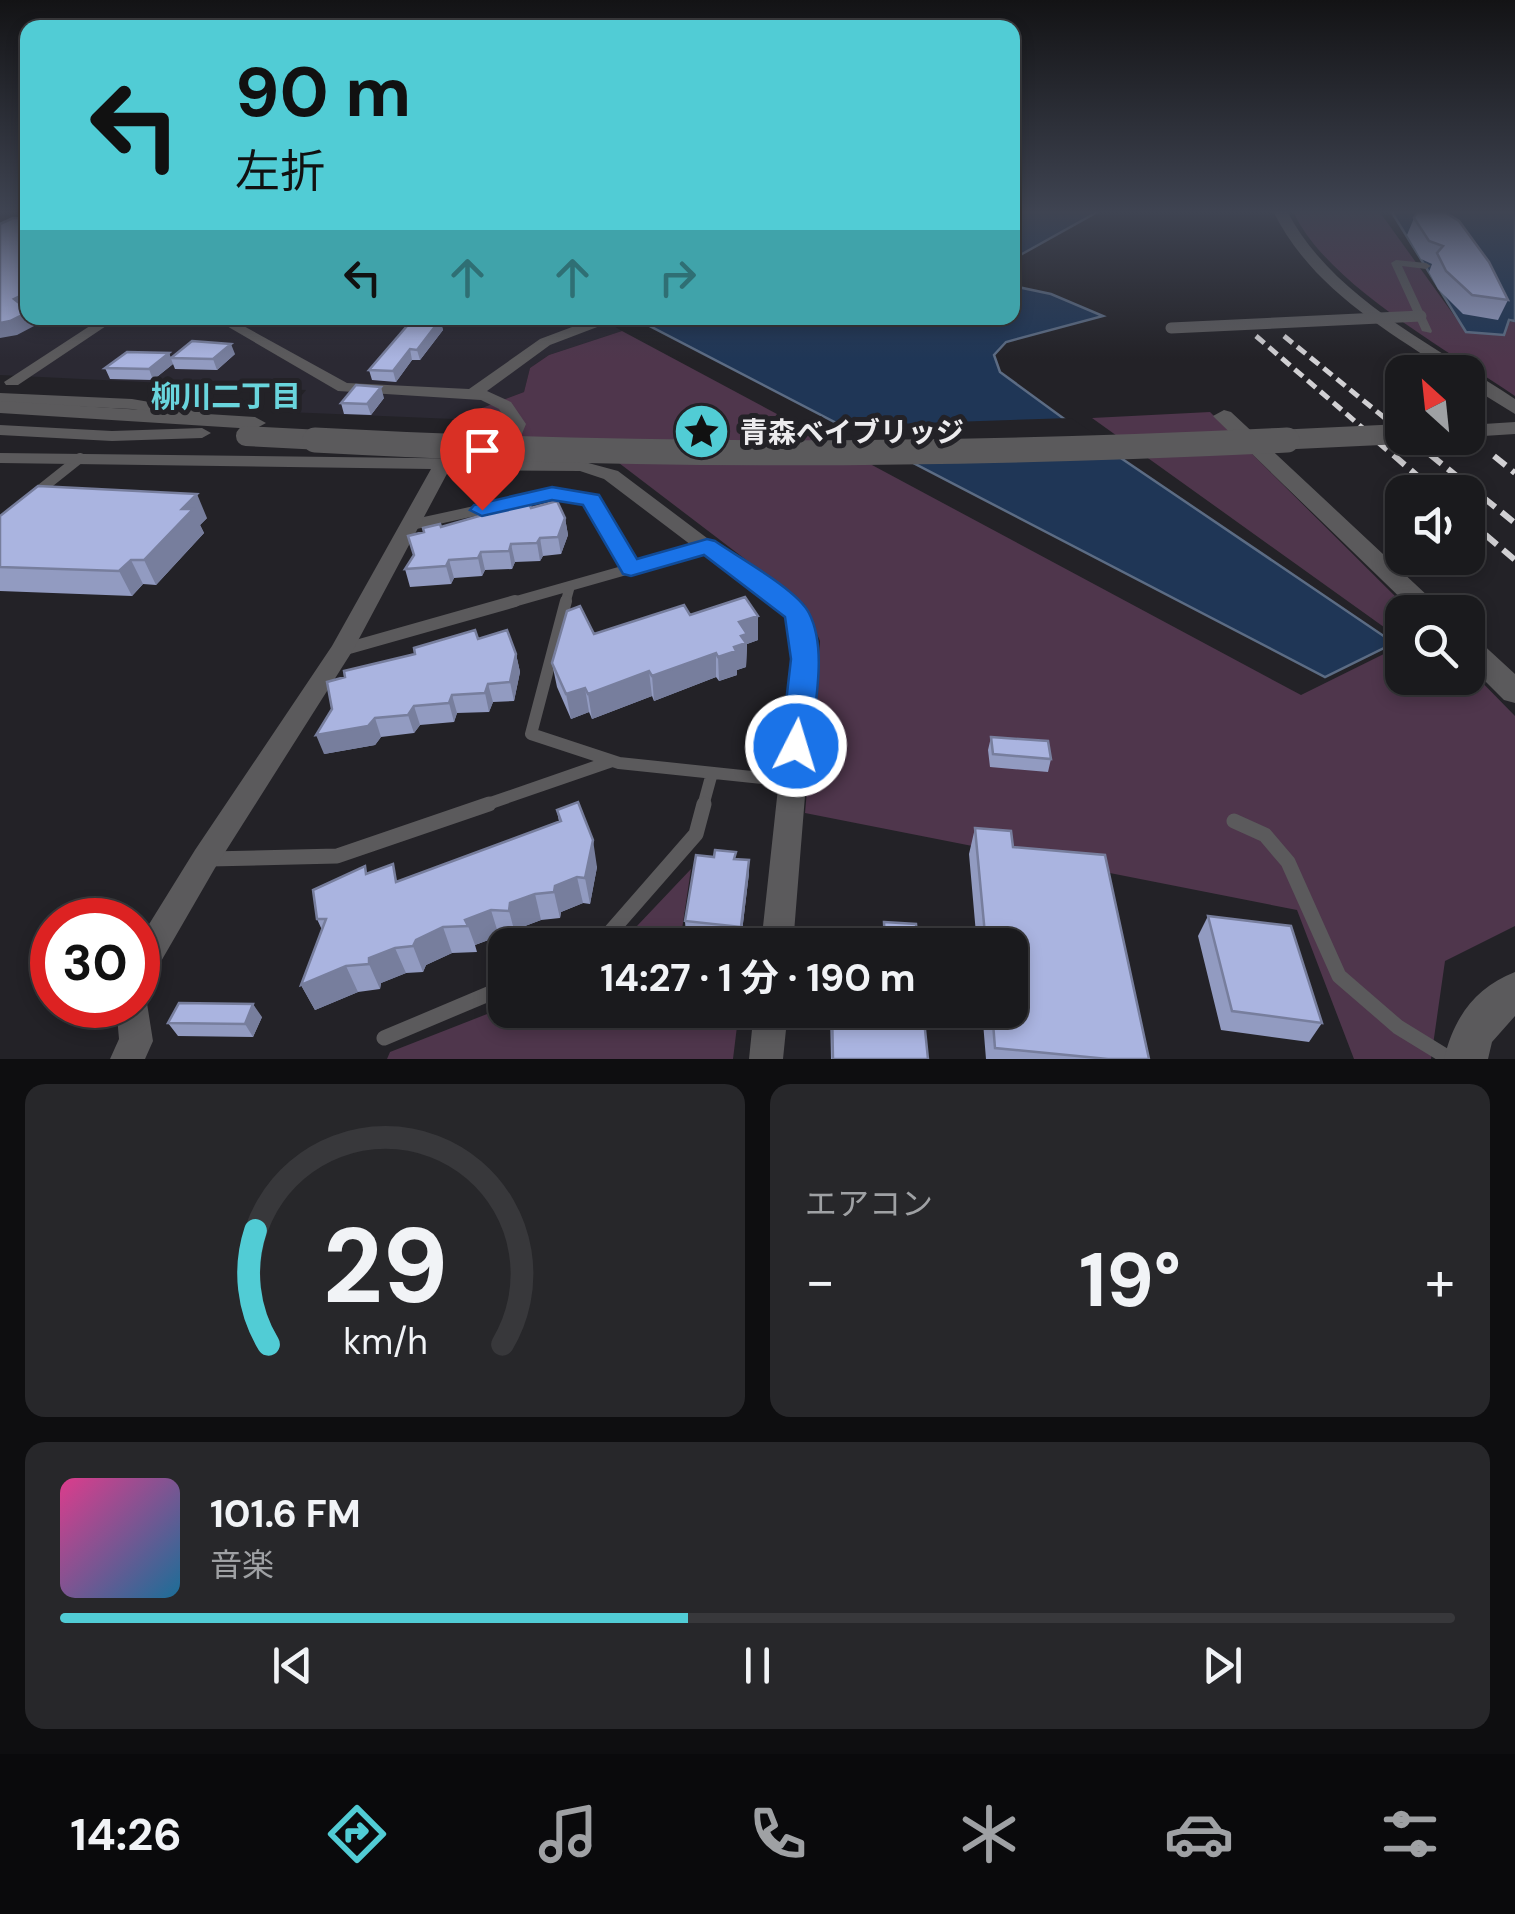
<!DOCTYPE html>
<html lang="ja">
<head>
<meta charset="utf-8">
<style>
  :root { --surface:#1a1a1d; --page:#27272a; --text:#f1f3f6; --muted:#9fa1a4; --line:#38383b; --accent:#51ccd5 }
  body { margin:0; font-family:"DM Sans","Noto Sans JP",sans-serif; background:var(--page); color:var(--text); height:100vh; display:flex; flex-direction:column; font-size:38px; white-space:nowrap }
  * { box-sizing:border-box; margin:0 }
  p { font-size:32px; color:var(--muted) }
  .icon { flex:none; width:55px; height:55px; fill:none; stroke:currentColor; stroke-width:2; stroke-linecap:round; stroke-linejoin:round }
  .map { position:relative; height:1059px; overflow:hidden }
  .details { display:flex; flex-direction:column; gap:25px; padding:25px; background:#0e0e10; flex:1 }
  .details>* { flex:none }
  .top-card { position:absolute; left:20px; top:20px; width:1000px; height:305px; border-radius:20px; box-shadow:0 5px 15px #0003,0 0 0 2px var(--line); background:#51ccd5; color:#111; overflow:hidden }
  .needle { width:65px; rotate:333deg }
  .buttons { position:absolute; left:1385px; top:355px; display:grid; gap:20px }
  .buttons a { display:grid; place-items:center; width:100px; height:100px; border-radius:20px; background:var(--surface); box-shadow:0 5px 15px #0003,0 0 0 2px var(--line); font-size:50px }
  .speed { position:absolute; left:30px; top:898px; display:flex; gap:20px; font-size:50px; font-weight:700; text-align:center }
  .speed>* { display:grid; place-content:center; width:130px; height:130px; border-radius:50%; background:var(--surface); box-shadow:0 5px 15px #0003,0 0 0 2px var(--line); line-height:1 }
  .speed .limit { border:15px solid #d22; background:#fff; color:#111 }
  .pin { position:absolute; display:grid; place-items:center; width:85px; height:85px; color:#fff; margin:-102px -42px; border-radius:50% 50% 50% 0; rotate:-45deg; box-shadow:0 0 10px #0007 }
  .pin .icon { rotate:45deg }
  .me { position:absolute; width:110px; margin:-55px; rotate:5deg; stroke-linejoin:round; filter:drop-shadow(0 0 8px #0008) }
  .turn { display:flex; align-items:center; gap:35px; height:210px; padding:0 50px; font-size:45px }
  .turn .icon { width:130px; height:130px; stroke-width:2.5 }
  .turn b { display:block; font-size:70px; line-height:85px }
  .lanes { display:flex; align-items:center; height:95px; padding:0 50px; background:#0003; justify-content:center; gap:50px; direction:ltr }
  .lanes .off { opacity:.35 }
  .big { font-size:75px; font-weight:700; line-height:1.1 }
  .details .tile { flex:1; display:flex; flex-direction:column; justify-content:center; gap:15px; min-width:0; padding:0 35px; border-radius:20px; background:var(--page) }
  .details .dial { align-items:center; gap:0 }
  .dial svg { height:260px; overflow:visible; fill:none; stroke:var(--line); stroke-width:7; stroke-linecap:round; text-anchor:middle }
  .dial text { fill:var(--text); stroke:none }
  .song { display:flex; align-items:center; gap:30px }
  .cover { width:120px; height:120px; border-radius:15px; background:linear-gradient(135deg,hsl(330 70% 55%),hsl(200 70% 35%)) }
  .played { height:10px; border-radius:5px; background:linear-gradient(90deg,var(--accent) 45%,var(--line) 45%) }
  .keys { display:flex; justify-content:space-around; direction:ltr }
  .heat { display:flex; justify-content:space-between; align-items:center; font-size:55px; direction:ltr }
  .details .tiles { flex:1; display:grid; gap:25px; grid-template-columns:1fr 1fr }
  .tile:last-child { grid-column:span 2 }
  .trip { position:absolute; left:488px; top:928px; width:540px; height:100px; border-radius:20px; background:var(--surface); box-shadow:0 5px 15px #0003,0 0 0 2px var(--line); font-weight:700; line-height:100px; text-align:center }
  .tab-bar { display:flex; height:160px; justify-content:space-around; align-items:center; background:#0a0a0c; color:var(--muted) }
  .tab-bar .icon { width:70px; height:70px }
  .tab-bar .selected { color:var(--accent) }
  .tab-bar b { font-size:45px; color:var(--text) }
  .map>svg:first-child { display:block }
  .built { fill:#2b2933 }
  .green { fill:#4f364c }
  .water { fill:#1f3656; stroke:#5c6c84; stroke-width:2.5 }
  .pier { fill:#232227 }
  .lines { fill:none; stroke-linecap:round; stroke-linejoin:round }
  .service-far2 { stroke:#5b5a5c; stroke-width:10 }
  .service-far1 { stroke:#5b5a5c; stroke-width:12 }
  .service { stroke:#5b5a5c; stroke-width:15 }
  .pedestrian { fill:#5b5a5c; fill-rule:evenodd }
  .minor { fill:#5b5a5c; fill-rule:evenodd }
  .tertiary { fill:#5b5a5c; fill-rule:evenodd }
  .rail-far1 { stroke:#d1d0d3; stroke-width:5; stroke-dasharray:11 6; stroke-linecap:butt }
  .rail { stroke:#d1d0d3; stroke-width:6; stroke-dasharray:15 8; stroke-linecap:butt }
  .pedestrian-bridge { stroke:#5b5a5c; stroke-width:11 }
  .tertiary-bridge-far1 { stroke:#5b5a5c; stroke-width:20 }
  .tertiary-bridge { stroke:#5b5a5c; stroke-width:25 }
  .wall { fill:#929bc1 }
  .shaded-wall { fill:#777e9d }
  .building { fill:#aab4e0; stroke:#777e9d; stroke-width:2.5 }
  .route { fill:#1a73e8; stroke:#114b97; stroke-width:2.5 }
  .labels { text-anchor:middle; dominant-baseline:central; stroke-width:10; stroke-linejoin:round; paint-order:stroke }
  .poi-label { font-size:28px; font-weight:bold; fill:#ecebee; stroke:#232227; text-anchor:start }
  .neighbourhood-label { font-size:30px; font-weight:bold; fill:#69d5dd; stroke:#232227 }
</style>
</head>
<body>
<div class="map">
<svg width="1515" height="1059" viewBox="0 0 1515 1059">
  <rect width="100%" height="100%" fill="#232227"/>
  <!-- built -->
  <path class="built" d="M27,216L28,318H608L604,320L622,331L549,355L530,368L524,392L453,419L288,412L306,390L0,375V229Z"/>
  <!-- green -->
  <path class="green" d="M1293,211H1379L1466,332L1515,321V396C1449,351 1325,283 1293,211Z
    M622,331L1301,695L1402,645V678H1468V668L1515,716V926L1445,961L1431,1059H1354L1297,910L805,813L820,641L804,604L619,463L453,419L524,392L530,368L549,355Z
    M1210,412L1411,612H1402V640L1092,418Z
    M691,869L680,943L746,945H619Z
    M505,1007V1010H739L733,1059H387L390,1052Z"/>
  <!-- water -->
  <path class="water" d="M1013,211H1099L1013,259Z
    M1391,211H1515V321L1509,320L1504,335L1466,332Z
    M1013,286L1051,294L1103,316L1006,342L994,355L1000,372L1078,429L1394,643L1325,677L646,324L668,318H1012Z"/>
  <!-- pier -->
  <path class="pier" d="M1071,418L1122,453L900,460L834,426Z"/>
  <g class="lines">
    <!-- service-far2 -->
    <path class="service-far2" d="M36,493L80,458
      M411,525L552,494L591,500L631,568
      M506,604L707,547
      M565,604L570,586"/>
    <!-- service-far1 -->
    <path class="service-far1" d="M566,601L531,734L619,763L791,781
      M342,650L515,601
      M482,806L612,761
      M703,806L712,773"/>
    <!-- service -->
    <path class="service" d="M1234,821L1265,835L1288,862L1339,976L1398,1027L1450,1059
      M209,859L337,856L489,804
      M599,945L696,834L704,804
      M384,1038L505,987"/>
    <!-- pedestrian -->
    <path class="pedestrian" d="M1396,260L1426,263L1431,266L1426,269L1402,266L1432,331L1431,333L1422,331L1391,263Z"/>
    <!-- minor -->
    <path class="minor" d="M102,318H118L18,385H6L4,382Z
      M213,318H229L347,383L469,389L540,339L596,318H615L613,321L550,345L487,391L511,402L526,424L511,460L581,461L618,471L808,614L816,659L793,945H761L792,659L786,617L604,479L580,471L449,470L353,650L215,868L156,970L154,984L146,997L153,1041L145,1059H110L119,1039L116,1005H138V942L195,850L332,646L431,469L0,463V453L493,459L508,424L499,409L481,400L338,391Z
      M0,393L132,399L202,411L210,416L202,421L132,409L0,403Z
      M0,425L112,431L202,428L211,433L202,438L112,441L0,435Z
      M754,1010H788L783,1059H749Z"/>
    <!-- tertiary -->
    <path class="tertiary" d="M1273,211H1287C1333,299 1436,346 1515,399V414L1468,385V372H1450C1382,328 1310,286 1273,211Z
      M0,401L255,417L266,423L255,429L0,413Z
      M1224,410L1231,412L1445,612H1415L1217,420L1213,416Z
      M1515,422V434L1468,437V425Z
      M1468,637L1478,640L1515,674V703L1504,700L1468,664Z
      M1515,972V1016L1492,1042L1488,1059H1444C1454,1017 1475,988 1515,972Z"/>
    <!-- rail-far1 -->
    <path class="rail-far1" d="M1256,336L1379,442
      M1284,336L1402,432
      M1410,438L1416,442"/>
    <!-- rail -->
    <path class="rail" d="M1376,440L1436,492
      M1412,440L1515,523
      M1494,456L1515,473
      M1468,520L1515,560"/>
    <!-- pedestrian-bridge -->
    <path class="pedestrian-bridge" d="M1171,328L1421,316"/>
    <!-- tertiary-bridge-far1 -->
    <path class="tertiary-bridge-far1" d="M246,436L360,442
      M1234,442L1402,434"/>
    <!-- tertiary-bridge -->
    <path class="tertiary-bridge" d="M315,440C639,458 962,456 1287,440"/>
  </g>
  <!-- wall -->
  <path class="wall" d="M1414,218L1508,300L1498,320L1463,314L1438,289L1429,272L1432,264L1421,259L1407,235Z
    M440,320L443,330L420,360H412L396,382L372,380L369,370Z
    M169,353L171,358L235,354L217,370L175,369L173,364L153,380L110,379L105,368Z
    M384,398L371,415L344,414L341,403Z
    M531,508L565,518L568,535L561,554L543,556L540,561L515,562L512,569L485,570L482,576L454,578L451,584L410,587L405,569L414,555L424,532Z
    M0,516L207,518L200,525L204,533L156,585L143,584L132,596L0,591Z
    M690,615L758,640L747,644L746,667L737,670V675L719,681L716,677L654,701L652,696L592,719L589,712L571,719L557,687L552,663L594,634Z
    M478,639L516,654L520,672L514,701L493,702L489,712L457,713L454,722L420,725L414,733L381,737L375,745L324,754Z
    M991,737L1051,759L1048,772L990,767L988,750Z
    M557,810L597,867L590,904L583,903L561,912L560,918L541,920L517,929L516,937L499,936L475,945L477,952L452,953L426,965L423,972L406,973L381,983L380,989L358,992L315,1010L301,985L322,930L317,919L368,873L399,881L559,822Z
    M975,828L1013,847L1149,1059H986L982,1010H1010V945H977L969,854Z
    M736,859L749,873L741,940L686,935L685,921Z
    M1208,916L1322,1023L1309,1042L1221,1030L1198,936Z
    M830,1010H923L928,1059H831Z
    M262,1017L253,1037L178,1036L168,1023Z"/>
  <!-- shaded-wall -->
  <path class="shaded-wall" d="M28,292V309L21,312L14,299Z
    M28,312V318H32L36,325L17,335L0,338V323Z
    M440,320L443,330L420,360L417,350Z
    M231,344L235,354L217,370L213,359Z
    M410,349L412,360L396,382L393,371Z
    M169,353L173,364L153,380L149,369Z
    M381,387L384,398L371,415L367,404Z
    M197,494L207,518L200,525L204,533L156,585L144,560L182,509Z
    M565,518L568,535L561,554L558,537Z
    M540,538L543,556L540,561L537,543Z
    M511,544L515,562L512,569L509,551Z
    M481,552L485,570L482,576L478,558Z
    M131,560L143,584L132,596L119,571Z
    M449,560L454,578L451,584L446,566Z
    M758,616V640L747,644L746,667L737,670V675L719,681L718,657L739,622Z
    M716,653V677L654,701L652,676Z
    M516,654L520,672L514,701L510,682Z
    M649,671L652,696L592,719L588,694Z
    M488,684L493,702L489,712L485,693Z
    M585,688L589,712L571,719L566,694Z
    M452,695L457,713L454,722L449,703Z
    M414,706L420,725L414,733L408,715Z
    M375,718L381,737L375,745L324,754L316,735Z
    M593,840L597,867L590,904L585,878Z
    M749,860V873L741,940V927Z
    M577,877L583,903L561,912L560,918L554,892L555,886Z
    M535,894L541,920L517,929L516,937L509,911L510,903Z
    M491,910L499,936L475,945L468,926L465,920Z
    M443,927L452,953L426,965L423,972L413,946L416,940Z
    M395,948L406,973L381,983L380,989L369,964V958Z
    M346,966L358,992L315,1010L301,985Z
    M253,1004L262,1017L253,1037L245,1024Z"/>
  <!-- building -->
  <path class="building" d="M1418,211H1443L1459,221L1489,262L1508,300L1472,295L1446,271L1437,253L1443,246L1429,241L1414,218Z
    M13,218L28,219V263L26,264L28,265V292L14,299L28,310V312L10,321L0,323V224Z
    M413,319L440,320L417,350L410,349L393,371L369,370Z
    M192,341L231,344L213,359L171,358Z
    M127,352L169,353L149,369L105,368Z
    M356,385L381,387L367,404L341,403Z
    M38,486L197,494L182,509H193L144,560H131L119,571L0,567V516Z
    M557,501L565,518L558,537L540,538L537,543L511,544L509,551L481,552L478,558L449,560L446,566L405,569L414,555L408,536L424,532L423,528L440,524L441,527L528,502L531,508Z
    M745,597L758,616L739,622L747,634L741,636L746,643L734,647L736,651L718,657L716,653L652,676L649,671L588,694L585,688L566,694L552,663L567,611L580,606L594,634L684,605L690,615Z
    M475,630L478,639L507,630L516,654L510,682L488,684L485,693L452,695L449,703L414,706L408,715L375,718L368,726L316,735L332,709L327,682L345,677L344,671L415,654L414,648Z
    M991,737L1048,741L1051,759L993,754Z
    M578,802L593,840L585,878L577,877L555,886L554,892L535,894L510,903L509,911L491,910L465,920L468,926L443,927L416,940L413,946L395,948L369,958V964L346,966L301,985L326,919H317L313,890L365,866L366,874L393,864L396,882L561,821L557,810Z
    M975,828L1011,831L1013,847L1105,855L1149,1059H1108L995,1048L992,1010H1010V945H986Z
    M715,850L736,852L734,859L749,860L741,927L685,921L696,855L714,857Z
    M1208,916L1291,926L1322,1023L1232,1011Z
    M884,922L916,924L918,945H885Z
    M179,1003L253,1004L245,1024L168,1023Z
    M832,1010H923L928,1059H833Z"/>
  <!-- sky -->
  <linearGradient id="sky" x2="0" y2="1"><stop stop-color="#131315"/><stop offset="0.59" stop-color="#3f4452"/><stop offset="1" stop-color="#3f4452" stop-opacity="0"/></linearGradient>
  <rect width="1515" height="359" fill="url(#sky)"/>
  <!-- route -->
  <path class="route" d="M552,487L599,495L637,559L707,539L715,541C738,557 798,590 809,613C828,650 814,706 811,746L807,754L796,757L786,754L781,746L791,659L785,617L704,555L631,576L623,574L583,505L552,500L482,516L470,510L474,505Z"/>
  <!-- icons -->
  <defs>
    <symbol id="sight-disc" viewBox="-11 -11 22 22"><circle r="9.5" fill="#51ccd5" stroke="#232227"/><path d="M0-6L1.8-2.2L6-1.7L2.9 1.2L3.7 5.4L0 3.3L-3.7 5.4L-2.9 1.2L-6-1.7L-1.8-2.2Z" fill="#111"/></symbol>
  </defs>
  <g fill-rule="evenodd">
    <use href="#sight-disc" x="670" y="400" width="63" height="63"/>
  </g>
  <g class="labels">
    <!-- poi labels -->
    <g class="poi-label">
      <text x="740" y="432">青森ベイブリッジ</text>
    </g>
    <!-- neighbourhood labels -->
    <g class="neighbourhood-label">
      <text x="226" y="396">柳川二丁目</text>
    </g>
  </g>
</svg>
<div class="buttons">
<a><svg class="needle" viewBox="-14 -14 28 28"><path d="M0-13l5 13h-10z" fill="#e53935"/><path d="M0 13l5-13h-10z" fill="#9fa1a4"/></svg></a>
<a><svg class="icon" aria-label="sound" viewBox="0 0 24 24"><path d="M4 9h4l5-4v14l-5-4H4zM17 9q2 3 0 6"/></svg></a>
<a><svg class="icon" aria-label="search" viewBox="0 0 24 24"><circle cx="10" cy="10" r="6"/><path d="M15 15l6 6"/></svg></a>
</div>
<div class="speed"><div class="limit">30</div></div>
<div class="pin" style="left:482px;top:510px;background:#d93025"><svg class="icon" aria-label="arrive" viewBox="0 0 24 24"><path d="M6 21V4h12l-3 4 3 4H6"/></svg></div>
<svg class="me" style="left:796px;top:746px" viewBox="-20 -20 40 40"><circle r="17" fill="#1a73e8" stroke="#fff" stroke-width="3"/><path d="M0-11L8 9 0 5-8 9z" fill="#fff"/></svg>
<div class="trip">14:27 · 1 分 · 190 m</div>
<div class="top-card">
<div class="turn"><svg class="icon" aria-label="left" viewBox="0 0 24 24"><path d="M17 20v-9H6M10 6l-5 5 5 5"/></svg><div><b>90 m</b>左折</div></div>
<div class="lanes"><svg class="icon" aria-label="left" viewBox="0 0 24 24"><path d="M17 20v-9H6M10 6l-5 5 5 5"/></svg><svg class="icon off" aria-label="ahead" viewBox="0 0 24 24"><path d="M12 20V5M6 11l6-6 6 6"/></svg><svg class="icon off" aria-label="ahead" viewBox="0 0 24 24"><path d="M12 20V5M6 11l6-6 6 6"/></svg><svg class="icon off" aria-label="right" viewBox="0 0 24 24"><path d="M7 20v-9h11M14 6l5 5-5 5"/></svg></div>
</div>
</div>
<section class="details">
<div class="tiles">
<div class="tile dial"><svg viewBox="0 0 100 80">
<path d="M14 69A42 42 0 1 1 86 69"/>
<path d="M14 69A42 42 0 0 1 10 34" stroke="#51ccd5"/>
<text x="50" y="56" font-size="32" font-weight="700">29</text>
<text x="50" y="72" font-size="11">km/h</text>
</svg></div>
<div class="tile"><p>エアコン</p>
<div class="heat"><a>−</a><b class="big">19°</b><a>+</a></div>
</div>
<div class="tile">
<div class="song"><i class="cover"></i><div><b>101.6 FM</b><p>音楽</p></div></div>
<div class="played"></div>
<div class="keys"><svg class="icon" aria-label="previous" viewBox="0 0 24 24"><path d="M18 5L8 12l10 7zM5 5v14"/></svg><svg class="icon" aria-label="pause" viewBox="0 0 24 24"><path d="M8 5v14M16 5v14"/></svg><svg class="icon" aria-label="next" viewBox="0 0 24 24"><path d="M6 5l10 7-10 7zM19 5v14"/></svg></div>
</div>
</div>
</section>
<nav class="tab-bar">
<b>14:26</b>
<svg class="icon selected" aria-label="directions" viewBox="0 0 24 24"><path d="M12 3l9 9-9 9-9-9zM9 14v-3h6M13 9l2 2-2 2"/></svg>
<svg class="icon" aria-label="music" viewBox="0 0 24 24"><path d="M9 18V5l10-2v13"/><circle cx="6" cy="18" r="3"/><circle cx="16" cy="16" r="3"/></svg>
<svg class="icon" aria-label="phone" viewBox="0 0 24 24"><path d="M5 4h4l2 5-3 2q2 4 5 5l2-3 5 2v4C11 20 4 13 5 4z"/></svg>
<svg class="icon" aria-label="climate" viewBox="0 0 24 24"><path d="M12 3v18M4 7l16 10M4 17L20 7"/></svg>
<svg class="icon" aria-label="car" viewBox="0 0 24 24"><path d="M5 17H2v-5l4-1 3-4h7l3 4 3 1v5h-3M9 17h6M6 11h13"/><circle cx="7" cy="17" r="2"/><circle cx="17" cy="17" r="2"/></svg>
<svg class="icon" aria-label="filters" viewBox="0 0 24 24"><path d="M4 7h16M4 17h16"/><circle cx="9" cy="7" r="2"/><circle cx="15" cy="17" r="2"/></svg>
</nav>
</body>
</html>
